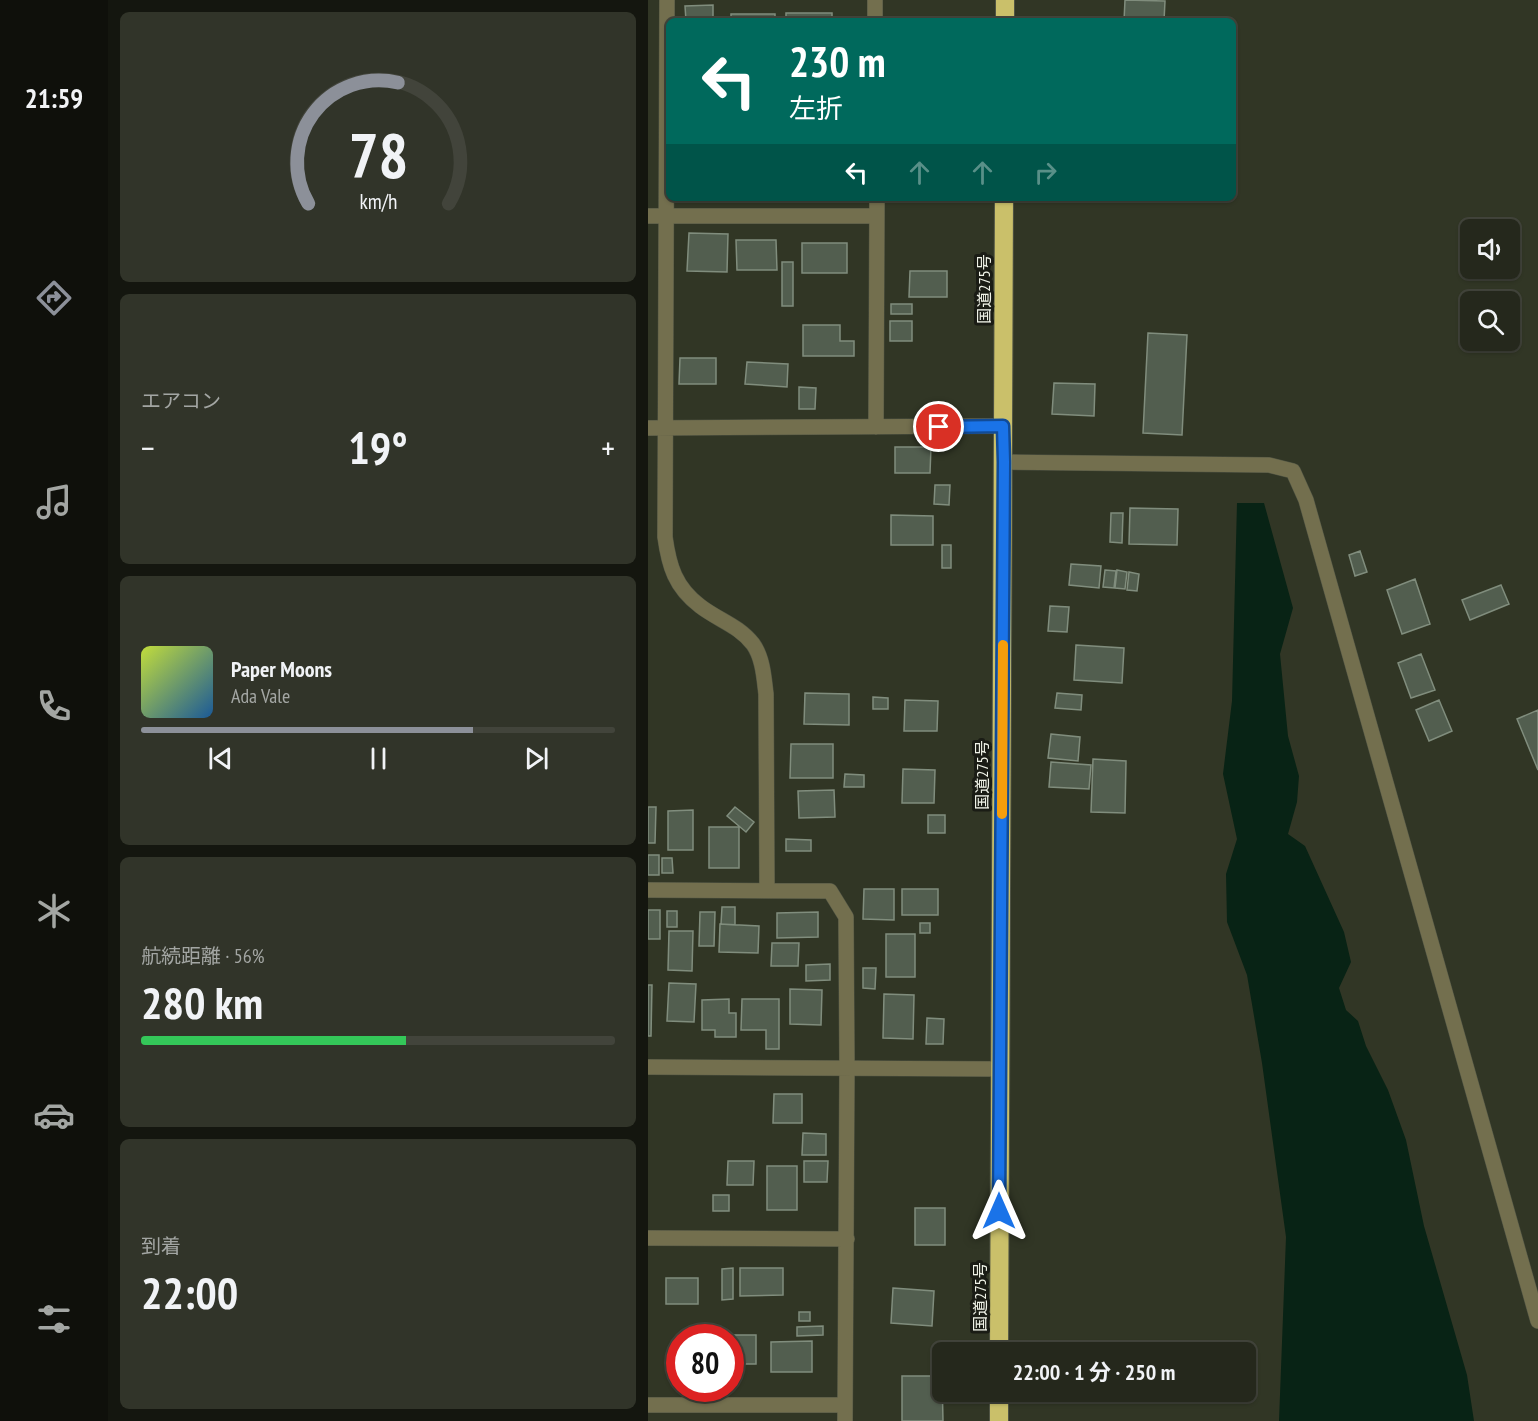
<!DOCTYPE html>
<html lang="ja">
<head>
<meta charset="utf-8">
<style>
  :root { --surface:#25281c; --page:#313429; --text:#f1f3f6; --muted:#a3a6a3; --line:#42443b; --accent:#8c9099 }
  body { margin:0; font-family:"PT Sans Narrow","Noto Sans JP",sans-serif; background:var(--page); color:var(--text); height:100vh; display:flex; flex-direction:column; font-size:22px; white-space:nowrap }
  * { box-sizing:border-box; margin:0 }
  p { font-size:20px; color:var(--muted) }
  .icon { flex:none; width:33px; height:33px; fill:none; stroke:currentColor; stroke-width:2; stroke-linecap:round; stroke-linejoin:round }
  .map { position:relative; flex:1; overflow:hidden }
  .sheet { display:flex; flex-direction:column; gap:12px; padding:12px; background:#14160f; width:540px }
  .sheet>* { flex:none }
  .guide { position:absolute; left:18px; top:18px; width:570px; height:183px; border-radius:9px; box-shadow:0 2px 4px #0004,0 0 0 2px var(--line); background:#00695c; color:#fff; overflow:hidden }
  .controls { position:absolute; left:812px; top:219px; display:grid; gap:12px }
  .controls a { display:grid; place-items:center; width:60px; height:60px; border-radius:9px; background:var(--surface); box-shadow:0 2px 4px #0004,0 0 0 2px var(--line); font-size:30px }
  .speed { position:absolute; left:18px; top:1324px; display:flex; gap:12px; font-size:30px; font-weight:700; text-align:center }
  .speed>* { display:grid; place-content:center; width:78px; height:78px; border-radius:50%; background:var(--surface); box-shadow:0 2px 4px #0004,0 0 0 2px var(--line); line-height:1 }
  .speed .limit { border:9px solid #d22; background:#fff; color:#111 }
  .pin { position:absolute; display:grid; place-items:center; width:51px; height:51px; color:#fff; margin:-26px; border:3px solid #fff; border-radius:50%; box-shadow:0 2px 6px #0007 }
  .me { position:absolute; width:66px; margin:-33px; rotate:0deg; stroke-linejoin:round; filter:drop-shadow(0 0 4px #0008) }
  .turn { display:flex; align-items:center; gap:21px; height:126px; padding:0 24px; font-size:27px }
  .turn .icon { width:78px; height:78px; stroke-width:2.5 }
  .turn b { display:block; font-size:42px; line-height:51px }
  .lanes { display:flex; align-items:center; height:57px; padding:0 24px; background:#0003; justify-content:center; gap:30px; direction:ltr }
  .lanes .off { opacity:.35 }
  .big { font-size:45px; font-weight:700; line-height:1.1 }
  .sheet .widget { flex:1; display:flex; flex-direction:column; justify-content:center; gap:9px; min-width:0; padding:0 21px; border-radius:9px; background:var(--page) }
  .sheet .dial { align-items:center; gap:0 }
  .dial svg { height:156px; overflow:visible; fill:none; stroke:var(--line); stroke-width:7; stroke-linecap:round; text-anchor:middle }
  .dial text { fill:var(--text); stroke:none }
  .song { display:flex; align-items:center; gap:18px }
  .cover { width:72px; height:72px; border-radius:9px; background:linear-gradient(135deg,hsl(70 70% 55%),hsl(210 70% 35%)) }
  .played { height:6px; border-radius:3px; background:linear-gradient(90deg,var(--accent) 70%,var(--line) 70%) }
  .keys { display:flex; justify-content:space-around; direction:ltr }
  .heat { display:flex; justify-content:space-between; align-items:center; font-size:33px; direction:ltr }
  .charge { height:9px; border-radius:4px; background:linear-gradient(90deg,#34c759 56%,var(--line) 0) }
  .trip { position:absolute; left:284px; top:1342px; width:324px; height:60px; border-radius:9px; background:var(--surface); box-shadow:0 2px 4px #0004,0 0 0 2px var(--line); font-weight:700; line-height:60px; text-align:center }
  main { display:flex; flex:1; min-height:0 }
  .tabs { display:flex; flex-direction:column; width:108px; justify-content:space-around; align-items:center; background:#0f100b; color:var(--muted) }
  .tabs .icon { width:42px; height:42px }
  .tabs .active { color:var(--accent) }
  .tabs b { font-size:27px; color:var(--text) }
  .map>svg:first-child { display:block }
  .water { fill:#082315 }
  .building { fill:#525e4f; stroke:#808d7d; stroke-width:1.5 }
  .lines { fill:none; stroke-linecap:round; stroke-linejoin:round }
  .minor-casing { stroke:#505444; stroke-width:16 }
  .highway-casing { stroke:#505444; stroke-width:20 }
  .minor { stroke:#736f4e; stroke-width:15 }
  .highway { stroke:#cac06a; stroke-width:18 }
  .route-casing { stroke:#114b97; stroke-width:15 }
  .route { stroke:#1a73e8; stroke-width:10 }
  .slow { stroke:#f59e0b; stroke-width:10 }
  .labels { text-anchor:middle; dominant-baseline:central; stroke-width:6; stroke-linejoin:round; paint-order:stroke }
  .street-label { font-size:16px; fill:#f0f3e8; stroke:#1a1c15 }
</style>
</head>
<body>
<main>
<nav class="tabs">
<b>21:59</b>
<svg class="icon active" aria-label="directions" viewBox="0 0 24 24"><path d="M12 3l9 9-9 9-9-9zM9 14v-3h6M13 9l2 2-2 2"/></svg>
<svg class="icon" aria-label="music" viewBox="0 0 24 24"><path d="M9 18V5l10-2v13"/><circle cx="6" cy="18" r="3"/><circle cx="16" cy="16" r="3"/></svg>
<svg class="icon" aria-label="phone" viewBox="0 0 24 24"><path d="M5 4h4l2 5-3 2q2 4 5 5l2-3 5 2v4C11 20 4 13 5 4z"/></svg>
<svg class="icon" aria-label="climate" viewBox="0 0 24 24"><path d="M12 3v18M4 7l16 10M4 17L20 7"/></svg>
<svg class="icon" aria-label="car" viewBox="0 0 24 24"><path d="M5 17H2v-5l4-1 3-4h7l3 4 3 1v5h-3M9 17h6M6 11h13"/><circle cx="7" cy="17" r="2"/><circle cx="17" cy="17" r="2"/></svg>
<svg class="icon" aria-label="filters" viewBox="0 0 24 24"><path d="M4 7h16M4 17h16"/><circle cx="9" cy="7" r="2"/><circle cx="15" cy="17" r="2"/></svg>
</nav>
<section class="sheet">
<div class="widget dial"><svg viewBox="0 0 100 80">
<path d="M14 69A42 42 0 1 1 86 69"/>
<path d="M14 69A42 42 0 0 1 60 7" stroke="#8c9099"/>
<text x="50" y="56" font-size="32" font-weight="700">78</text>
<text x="50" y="72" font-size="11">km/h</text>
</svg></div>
<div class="widget"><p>エアコン</p>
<div class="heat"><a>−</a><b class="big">19°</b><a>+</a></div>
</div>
<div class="widget">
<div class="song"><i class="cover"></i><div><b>Paper Moons</b><p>Ada Vale</p></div></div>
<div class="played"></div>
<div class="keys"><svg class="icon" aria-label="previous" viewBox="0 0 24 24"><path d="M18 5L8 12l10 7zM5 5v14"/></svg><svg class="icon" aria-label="pause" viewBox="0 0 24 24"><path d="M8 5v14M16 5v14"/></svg><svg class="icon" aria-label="next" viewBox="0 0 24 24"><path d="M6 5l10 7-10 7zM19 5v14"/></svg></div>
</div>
<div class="widget"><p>航続距離 · 56%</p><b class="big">280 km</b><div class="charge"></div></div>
<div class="widget"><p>到着</p><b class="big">22:00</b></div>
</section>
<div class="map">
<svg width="890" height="1421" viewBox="0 0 890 1421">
  <rect width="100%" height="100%" fill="#313625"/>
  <!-- water -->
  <path class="water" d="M589,503H616L645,608L632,654L640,736L651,776L649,802L640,834L657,846L696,932L703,962L691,988L698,1010L710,1021L718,1046L740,1090L758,1140L776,1226L819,1375L826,1421H631L638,1237L614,1063L599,975L579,922L578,874L589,839L575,774L584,701Z"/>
  <!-- building -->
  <path class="building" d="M477,0L517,1L516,21H476Z
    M65,5V21H38L37,6Z
    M138,13H184V21H138Z
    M83,14H127V21H83Z
    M41,233L80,234L79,272L39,271Z
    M88,240H128L129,270H89Z
    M154,243H199V273H154Z
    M134,262H145V306H134Z
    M262,271H299V297H261Z
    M243,304H264V314H243Z
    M242,321H264V341H242Z
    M155,325H192V341H206V356H155Z
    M500,333L539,335L534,435L495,433Z
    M32,358H68V384H31Z
    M99,362L140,364L139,387L97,384Z
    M406,383L447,384L446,416L404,414Z
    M151,387L168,388L167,409H151Z
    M247,447H283L282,473H247Z
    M287,485H302L301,505L286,504Z
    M482,508L530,509L529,545L481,544Z
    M463,513H475L474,543L462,542Z
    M243,515L285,516V545H243Z
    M294,545H303V568H294Z
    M712,551L719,572L707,576L701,555Z
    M423,564L453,566L451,588L421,585Z
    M457,570L468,571L466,588L455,587Z
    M469,570L479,572L477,589L467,588Z
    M481,572L491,574L489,591L479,590Z
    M767,579L782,624L754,634L739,590Z
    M853,585L861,604L822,620L814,600Z
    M402,606L421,607L419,632L400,631Z
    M428,645L476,648L474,683L426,680Z
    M773,654L787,690L763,698L750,663Z
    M157,693L201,694V725L156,724Z
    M409,693L434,695L433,710L407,708Z
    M225,697L240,698V709H225Z
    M257,700L290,701L289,731H256Z
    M791,700L804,731L781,741L768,710Z
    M890,710V770L869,719Z
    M403,734L432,737L430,761L400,758Z
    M143,744H185V778H142Z
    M445,759L478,761L477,813L443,812Z
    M403,762L443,765L441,789L401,787Z
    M255,769L287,770L286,803H254Z
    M197,774L216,775V787H196Z
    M186,790L187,817L151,818L150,791Z
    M0,807H8L7,843H0Z
    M87,807L106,822L98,832L79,816Z
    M45,810V850H20V811Z
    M280,815H297V833H280Z
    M61,827H91V868H61Z
    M138,839L163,840V851H138Z
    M0,855H11V875H0Z
    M14,858H24L25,873H14Z
    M216,889H246V920L215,919Z
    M254,889H290V915H254Z
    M74,907H87V925L73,924Z
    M0,910H12V939H0Z
    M19,911H29V927H19Z
    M52,912H67L66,946H51Z
    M170,912V937L129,938V913Z
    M272,923H282V933H272Z
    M72,924L111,926L110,953L71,952Z
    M21,931H45L44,971L20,970Z
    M238,934H267V977H238Z
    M124,943H151L150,966H123Z
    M182,964V980L158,981V965Z
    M215,968H228L227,989L215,988Z
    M21,983L48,984L46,1022L19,1021Z
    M0,985H4L3,1036H0Z
    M142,989L174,990L173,1025L142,1024Z
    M236,994L266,995L265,1039L235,1038Z
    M81,999V1013H88V1037H67V1030H54V1000Z
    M94,999H131V1049H118V1030H93Z
    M279,1018L296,1019L295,1044H278Z
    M126,1094H154V1123H125Z
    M155,1133L178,1134V1155H154Z
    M80,1161H106L105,1185H79Z
    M156,1161H180L179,1182H156Z
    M119,1166H149V1210H119Z
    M65,1195H81V1211H65Z
    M267,1208H297V1245H267Z
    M85,1268V1299L74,1300V1269Z
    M92,1268H135V1295L92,1296Z
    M18,1278H50V1304H18Z
    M245,1288L286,1291L284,1326L243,1323Z
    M151,1312H162V1321H151Z
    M175,1326V1335L149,1336V1327Z
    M64,1335H108V1364H82V1338H64Z
    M164,1341V1372H123V1342Z
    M254,1376H294L295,1421H254Z"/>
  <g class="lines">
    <defs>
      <path id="minor" d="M19,0L17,537C21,566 27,587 52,606C70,620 90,625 105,644C115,658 116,678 118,694L119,889
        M227,0V21
        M0,216H229
        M228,427L229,198
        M0,428L355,426
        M356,462L621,465L645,471L658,500L890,1321
        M0,890L182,891L198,917L199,1067L197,1421
        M0,1067L352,1069
        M0,1238L199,1239
        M0,1405H197"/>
      <path id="highway" d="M357,21V0
        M351,1353L356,198
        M351,1421V1392"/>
    </defs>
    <!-- minor casing -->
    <use href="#minor" class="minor-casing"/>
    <!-- highway casing -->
    <use href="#highway" class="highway-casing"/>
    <!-- minor -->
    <use href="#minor" class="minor"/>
    <!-- highway -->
    <use href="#highway" class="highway"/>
  </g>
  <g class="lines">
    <defs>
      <path id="route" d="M291,427L355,426L356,462L351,1211"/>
    </defs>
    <!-- route casing -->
    <use href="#route" class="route-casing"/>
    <!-- route -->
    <use href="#route" class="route"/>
    <!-- slow -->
    <path class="slow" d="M354,814L355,645"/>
  </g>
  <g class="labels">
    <!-- street labels -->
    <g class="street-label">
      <text transform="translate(336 289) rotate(-90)">国道275号</text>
      <text transform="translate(334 775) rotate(-90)">国道275号</text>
      <text transform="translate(332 1297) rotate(-90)">国道275号</text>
    </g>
  </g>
</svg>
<div class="controls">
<a><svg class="icon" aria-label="sound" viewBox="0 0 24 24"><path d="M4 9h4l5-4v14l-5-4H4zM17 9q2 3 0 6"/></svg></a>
<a><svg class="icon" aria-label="search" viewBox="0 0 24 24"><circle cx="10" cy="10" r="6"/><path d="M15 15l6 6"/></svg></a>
</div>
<div class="speed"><div class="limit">80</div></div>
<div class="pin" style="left:291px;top:427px;background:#d93025"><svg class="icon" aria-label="arrive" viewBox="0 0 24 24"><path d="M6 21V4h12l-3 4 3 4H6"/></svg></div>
<svg class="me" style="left:351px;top:1211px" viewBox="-20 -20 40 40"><path d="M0-17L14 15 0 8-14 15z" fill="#1a73e8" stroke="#fff" stroke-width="4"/></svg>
<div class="trip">22:00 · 1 分 · 250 m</div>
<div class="guide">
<div class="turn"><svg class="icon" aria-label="left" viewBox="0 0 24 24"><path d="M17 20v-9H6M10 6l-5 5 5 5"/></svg><div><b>230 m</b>左折</div></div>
<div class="lanes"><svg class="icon" aria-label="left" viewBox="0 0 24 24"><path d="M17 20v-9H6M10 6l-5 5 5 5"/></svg><svg class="icon off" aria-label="ahead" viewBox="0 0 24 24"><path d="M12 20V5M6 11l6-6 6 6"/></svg><svg class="icon off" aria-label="ahead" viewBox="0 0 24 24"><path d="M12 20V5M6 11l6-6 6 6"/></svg><svg class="icon off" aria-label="right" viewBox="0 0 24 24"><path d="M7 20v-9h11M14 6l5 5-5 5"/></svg></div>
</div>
</div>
</main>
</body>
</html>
